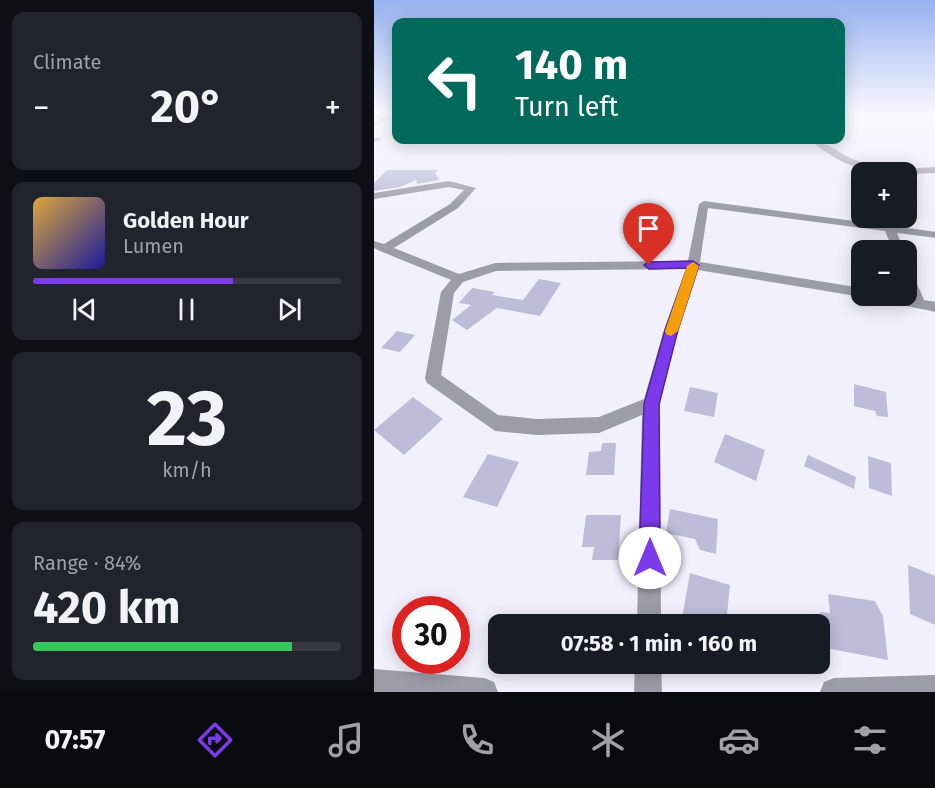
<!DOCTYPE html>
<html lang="en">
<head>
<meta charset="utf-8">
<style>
  :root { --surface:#171b24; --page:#20242c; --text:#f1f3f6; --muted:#9ea1a6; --line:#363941; --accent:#7c3aed }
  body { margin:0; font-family:"Fira Sans",sans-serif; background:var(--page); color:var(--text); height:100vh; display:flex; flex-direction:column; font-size:22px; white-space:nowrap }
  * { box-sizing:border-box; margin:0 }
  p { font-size:20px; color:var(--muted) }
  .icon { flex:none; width:33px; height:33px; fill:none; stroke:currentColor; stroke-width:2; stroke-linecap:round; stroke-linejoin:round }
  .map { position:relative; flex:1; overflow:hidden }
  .side { display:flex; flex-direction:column; gap:12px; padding:12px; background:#0d0f14; width:374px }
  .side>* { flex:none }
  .top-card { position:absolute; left:18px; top:18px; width:453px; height:126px; border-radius:12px; box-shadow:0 3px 15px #0003; background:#00695c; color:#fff; overflow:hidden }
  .tools { position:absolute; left:477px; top:162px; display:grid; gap:12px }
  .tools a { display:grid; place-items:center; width:66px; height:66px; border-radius:12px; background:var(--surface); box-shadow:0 3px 15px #0003; font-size:30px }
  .speed { position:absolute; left:18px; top:596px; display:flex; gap:12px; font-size:30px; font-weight:700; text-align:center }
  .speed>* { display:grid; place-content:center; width:78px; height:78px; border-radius:50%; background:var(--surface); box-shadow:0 3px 15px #0003; line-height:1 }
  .speed .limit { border:9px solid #d22; background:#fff; color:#111 }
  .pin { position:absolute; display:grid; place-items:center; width:51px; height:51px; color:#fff; margin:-62px -26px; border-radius:50% 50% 50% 0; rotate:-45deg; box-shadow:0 0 6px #0007 }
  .pin .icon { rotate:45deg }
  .me { position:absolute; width:66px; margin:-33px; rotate:0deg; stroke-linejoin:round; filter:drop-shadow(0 0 4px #0008) }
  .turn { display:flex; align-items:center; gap:21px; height:126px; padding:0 24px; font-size:27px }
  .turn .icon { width:78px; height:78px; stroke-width:2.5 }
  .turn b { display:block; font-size:42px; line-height:51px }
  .big { font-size:45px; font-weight:700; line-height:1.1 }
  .side .widget { flex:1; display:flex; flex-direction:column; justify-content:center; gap:9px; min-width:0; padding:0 21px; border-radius:12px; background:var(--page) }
  .side .dial { align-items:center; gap:0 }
  .dial b { font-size:78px; line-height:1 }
  .song { display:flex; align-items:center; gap:18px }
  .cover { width:72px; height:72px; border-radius:9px; background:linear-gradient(135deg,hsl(40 70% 55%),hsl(240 70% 35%)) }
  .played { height:6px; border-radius:3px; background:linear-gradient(90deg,var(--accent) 65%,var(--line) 65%) }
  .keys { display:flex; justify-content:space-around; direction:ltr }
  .heat { display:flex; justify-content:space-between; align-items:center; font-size:33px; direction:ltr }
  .charge { height:9px; border-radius:4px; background:linear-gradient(90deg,#34c759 84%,var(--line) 0) }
  .trip { position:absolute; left:114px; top:614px; width:342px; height:60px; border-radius:12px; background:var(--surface); box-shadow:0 3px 15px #0003; font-weight:700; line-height:60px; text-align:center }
  .menu { display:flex; height:96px; justify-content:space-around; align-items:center; background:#090b0e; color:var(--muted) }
  .menu .icon { width:42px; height:42px }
  .menu .current { color:var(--accent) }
  .menu b { font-size:27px; color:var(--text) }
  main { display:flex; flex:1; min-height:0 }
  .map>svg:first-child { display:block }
  .building { fill:#bfbcd9 }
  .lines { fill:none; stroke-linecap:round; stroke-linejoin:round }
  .street { fill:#9d9ca9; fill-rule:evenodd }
  .route { fill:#7c3aed; stroke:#51269a; stroke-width:1.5 }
  .slow { fill:#f59e0b }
</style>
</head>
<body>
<main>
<section class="side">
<div class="widget"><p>Climate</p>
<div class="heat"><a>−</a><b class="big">20°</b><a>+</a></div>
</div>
<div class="widget">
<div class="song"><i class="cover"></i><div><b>Golden Hour</b><p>Lumen</p></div></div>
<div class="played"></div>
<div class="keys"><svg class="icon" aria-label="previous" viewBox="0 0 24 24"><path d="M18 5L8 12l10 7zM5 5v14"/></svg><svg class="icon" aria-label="pause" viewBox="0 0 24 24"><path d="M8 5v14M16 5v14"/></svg><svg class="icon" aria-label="next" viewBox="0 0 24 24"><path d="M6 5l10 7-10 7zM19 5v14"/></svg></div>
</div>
<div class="widget dial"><b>23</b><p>km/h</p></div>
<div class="widget"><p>Range · 84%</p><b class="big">420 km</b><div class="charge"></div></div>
</section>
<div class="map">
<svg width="562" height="692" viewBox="0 0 562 692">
  <rect width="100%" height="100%" fill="#f1f0fc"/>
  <!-- building -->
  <path class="building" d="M13,170H65L61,172L65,180L43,184L42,180L26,187L0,191V183Z
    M165,279L187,283L166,316L123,308L93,330L78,320L97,305L85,303L98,288L121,292L118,295L149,300Z
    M23,331L41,335L26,352L7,348Z
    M480,384L512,392L514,417L503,416L501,411L480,406Z
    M316,387L344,393L340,417L310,411Z
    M39,397L69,419L30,455L0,430Z
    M351,434L391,450L382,481L340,462Z
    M228,443H242L240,475H212L215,452L227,451Z
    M114,454L145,462L123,507L89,497Z
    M434,455L482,477L480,489L430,466Z
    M494,456L517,463L518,496L495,488Z
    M296,509L344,519L342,554L326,550L321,539L292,533Z
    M212,515H247L244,560H218L220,547H208Z
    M534,565L561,576V625L536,614Z
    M316,573L356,585L352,624H307Z
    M454,594L501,601L509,616L514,660L452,648L446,612L456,613Z"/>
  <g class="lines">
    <!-- street -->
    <path class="street" d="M22,113V117L0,126V121Z
      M0,138H6L7,140L0,142Z
      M437,140H445L478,159L517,172C490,175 457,159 437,140Z
      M562,167V173L532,174V172H524L528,169Z
      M75,181L102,188L84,208L20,248L85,274L121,263L314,261L325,204L330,201L562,232V238L523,233L530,250H519L511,231L334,208L326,262L488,288V296H493L488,297L324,270L304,330L286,404L287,624H263L268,415L225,433L163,435L121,431L53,383L51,378L67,292L77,280L6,251L0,248V241L10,244L76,204L90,190L75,187L0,199V193ZM312,269L290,330L270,399L225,417L163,419L124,415L67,375L80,293L89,282L122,271Z
      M532,268L538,272L550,300L562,302V312L498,299L497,296L536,297L532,289Z
      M261,663H287L288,692H260Z
      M0,669L110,678L120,682L124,692H0Z
      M562,675V692H446L450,682L460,678Z"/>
  </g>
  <!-- sky -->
  <linearGradient id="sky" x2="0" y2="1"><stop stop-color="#96b2f1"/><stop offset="0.54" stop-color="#f9f8fe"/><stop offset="1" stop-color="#f9f8fe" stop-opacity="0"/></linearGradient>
  <rect width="562" height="210" fill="url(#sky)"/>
  <!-- route -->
  <path class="route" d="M319,261L325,265L304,330L285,404L286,558L283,565L276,568L268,565L265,558L270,404L291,330L313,268L275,269L270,265L275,262Z"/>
  <!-- slow -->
  <path class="slow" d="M319,262L325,266L304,331L297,336L292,334L291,331L313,266Z"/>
</svg>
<div class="tools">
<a>+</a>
<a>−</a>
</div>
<div class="speed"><div class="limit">30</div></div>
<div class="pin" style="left:275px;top:265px;background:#d93025"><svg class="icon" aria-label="arrive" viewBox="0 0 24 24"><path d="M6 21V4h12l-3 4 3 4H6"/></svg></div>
<svg class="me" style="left:276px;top:558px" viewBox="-20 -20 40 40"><circle r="19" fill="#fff"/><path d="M0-13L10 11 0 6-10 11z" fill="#7c3aed"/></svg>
<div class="trip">07:58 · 1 min · 160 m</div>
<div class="top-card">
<div class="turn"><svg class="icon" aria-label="left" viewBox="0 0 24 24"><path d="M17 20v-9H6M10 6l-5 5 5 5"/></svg><div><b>140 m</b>Turn left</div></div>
</div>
</div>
</main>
<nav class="menu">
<b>07:57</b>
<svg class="icon current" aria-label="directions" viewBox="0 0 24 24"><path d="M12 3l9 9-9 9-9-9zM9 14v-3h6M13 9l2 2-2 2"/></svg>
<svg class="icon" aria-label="music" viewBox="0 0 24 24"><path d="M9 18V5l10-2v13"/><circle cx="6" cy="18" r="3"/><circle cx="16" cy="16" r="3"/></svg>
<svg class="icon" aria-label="phone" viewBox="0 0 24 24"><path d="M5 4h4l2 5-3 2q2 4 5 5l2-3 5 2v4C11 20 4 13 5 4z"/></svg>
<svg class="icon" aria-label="climate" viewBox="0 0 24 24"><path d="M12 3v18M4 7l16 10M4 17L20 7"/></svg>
<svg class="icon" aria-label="car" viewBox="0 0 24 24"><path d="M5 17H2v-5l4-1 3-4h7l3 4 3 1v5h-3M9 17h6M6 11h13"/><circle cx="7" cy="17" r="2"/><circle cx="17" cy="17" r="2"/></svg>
<svg class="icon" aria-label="filters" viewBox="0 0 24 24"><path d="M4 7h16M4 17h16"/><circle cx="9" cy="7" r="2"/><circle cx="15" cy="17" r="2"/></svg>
</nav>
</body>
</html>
